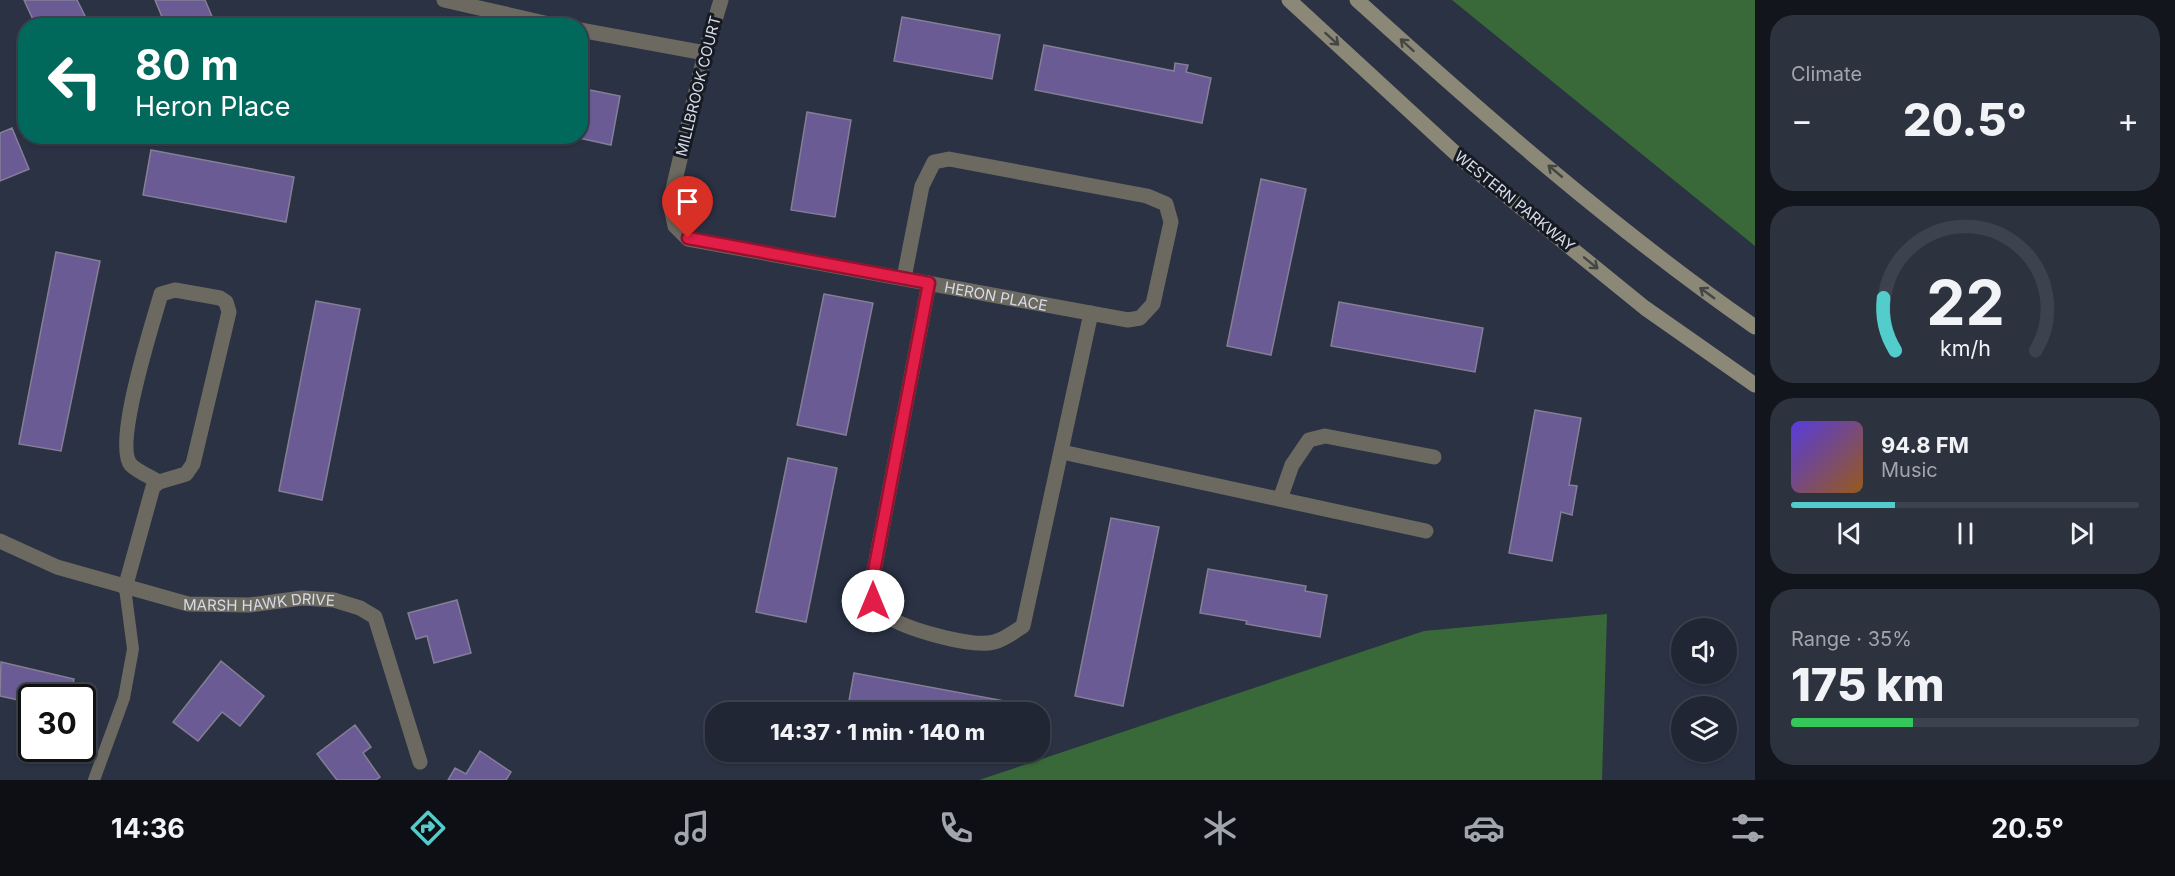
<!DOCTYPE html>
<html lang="en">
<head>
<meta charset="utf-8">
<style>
  :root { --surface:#202633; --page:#2d323f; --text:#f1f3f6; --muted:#a2a5ac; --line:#3d434e; --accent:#53cdcb }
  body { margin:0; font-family:Inter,sans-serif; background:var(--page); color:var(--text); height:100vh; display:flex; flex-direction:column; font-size:22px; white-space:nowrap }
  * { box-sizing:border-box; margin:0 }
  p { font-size:20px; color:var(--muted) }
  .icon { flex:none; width:33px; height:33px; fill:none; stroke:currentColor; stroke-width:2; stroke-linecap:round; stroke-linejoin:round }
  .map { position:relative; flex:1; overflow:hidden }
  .sheet { display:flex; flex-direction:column; gap:15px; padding:15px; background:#12151c; width:420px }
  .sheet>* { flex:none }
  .top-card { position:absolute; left:18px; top:18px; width:570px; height:126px; border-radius:24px; box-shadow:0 2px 4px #0004,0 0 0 2px var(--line); background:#00695c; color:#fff; overflow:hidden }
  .controls { position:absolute; left:1671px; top:618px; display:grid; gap:12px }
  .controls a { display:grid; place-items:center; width:66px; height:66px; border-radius:50%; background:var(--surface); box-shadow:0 2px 4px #0004,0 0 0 2px var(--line); font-size:30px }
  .speed { position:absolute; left:18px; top:684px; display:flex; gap:12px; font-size:30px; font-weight:700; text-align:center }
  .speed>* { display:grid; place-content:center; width:78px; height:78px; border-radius:50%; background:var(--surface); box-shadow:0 2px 4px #0004,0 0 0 2px var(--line); line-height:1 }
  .speed .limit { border:3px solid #111; border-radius:9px; background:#fff; color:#111 }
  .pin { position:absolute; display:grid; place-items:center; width:51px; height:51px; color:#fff; margin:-62px -26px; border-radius:50% 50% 50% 0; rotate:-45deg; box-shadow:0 0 6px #0007 }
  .pin .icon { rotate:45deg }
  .me { position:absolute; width:66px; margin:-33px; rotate:0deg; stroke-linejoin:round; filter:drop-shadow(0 0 4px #0008) }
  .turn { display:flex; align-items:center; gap:21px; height:126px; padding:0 18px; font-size:27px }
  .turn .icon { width:78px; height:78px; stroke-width:2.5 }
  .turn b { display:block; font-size:42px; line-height:51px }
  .big { font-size:45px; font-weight:800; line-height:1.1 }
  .sheet .tile { flex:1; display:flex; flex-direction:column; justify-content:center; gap:9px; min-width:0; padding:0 21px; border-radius:24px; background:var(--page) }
  .sheet .dial { align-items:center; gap:0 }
  .dial svg { height:156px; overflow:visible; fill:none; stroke:var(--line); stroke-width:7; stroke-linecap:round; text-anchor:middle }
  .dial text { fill:var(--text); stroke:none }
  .song { display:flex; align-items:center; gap:18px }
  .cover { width:72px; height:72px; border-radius:9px; background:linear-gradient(135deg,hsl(250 70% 55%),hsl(30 70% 35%)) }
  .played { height:6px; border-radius:3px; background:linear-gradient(90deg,var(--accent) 30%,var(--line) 30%) }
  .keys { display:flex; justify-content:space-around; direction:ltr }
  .heat { display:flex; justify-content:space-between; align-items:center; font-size:33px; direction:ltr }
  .charge { height:9px; border-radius:4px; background:linear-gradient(90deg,#34c759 35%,var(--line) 0) }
  .trip { position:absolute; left:705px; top:702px; width:345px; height:60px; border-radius:24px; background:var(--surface); box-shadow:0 2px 4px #0004,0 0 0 2px var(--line); font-weight:800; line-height:60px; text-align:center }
  .tabs { display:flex; height:96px; justify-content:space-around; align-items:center; background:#0d0f14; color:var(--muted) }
  .tabs .icon { width:42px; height:42px }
  .tabs .selected { color:var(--accent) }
  .tabs b { font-size:27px; color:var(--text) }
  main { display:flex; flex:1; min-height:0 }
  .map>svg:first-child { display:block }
  .forest { fill:#396938 }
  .building { fill:#6b5b95; stroke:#847f96; stroke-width:1.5 }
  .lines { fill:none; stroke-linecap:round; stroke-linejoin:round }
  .service { stroke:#6c6a60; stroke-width:12 }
  .minor { stroke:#6c6a60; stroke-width:15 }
  .secondary { stroke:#8b8878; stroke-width:15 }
  .oneway { stroke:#454644 }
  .route-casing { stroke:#92132f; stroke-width:15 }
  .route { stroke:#e11d48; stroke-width:10 }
  .labels { text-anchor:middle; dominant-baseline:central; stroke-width:6; stroke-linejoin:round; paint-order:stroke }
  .street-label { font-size:15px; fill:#d6dbe7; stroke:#161a22 }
</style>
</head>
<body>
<main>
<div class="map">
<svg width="1755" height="780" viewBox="0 0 1755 780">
  <rect width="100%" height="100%" fill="#2a3244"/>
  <!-- forest -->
  <path class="forest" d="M1452,0H1755V246Z
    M1607,614L1602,780H979L1424,631Z"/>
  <!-- building -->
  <path class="building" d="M24,0H77L90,26H36Z
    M155,0H205L216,26H176L174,21L165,24Z
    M902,17L1000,35L992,79L894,61Z
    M1044,45L1174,71L1175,63L1188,65L1186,72L1211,78L1202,123L1035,90Z
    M580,88L620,96L611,145L570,136H580Z
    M807,112L851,120L835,217L791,210Z
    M12,128L29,169L0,181V133Z
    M151,150L294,177L286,222L143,195Z
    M1261,179L1306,189L1271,355L1227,346Z
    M56,252L100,261L61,451L19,444Z
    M824,294L873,303L846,435L797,425Z
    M316,301L360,309L322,500L279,491Z
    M1339,302L1483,328L1475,372L1331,346Z
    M1535,410L1581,418L1569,485L1577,486L1572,515L1561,512L1552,561L1509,553Z
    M788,458L837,468L806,622L756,612Z
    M1111,518L1159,527L1123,706L1075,696Z
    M1208,569L1306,586L1305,591L1327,595L1320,637L1246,624L1247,621L1200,613Z
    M457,600L471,653L434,663L427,636L416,639L408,613Z
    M221,661L264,696L240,726L222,712L198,741L173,722Z
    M1,662L74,679L70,698H32V703L0,696Z
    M854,673L1010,702L1008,712H847Z
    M355,725L371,747L363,753L380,777L376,780H337L317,754Z
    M480,751L511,772L506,780H448L455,768L466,774Z"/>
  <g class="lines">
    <!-- service -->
    <path class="service" d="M94,780L124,698L133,649L125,588"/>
    <!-- minor -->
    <g class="minor">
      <path d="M444,0L558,26"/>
      <path id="s1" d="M721,0L705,53L673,189L672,212L675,226L688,239L1128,320L1140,318L1153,304L1171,222L1166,204L1147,196L949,159L934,162L922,186L904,278"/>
      <path d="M580,30L705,53"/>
      <path d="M929,283L871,587C873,598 876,607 886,615C904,629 972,648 994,642C1005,639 1014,632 1023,626L1091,313"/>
      <path d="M1062,452L1426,531"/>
      <path d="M1280,499L1292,465L1309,440L1325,436L1434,457"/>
      <path id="s2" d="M0,541L57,567L188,604L250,605L302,598L334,600L360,608L375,617L420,762"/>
      <path d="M125,588L153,487L159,482L186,474L193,464L229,312L226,302L220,298L175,290L161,294C153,322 113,445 131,465C138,472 151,477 159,482"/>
    </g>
    <!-- secondary -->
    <path class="secondary" d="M1289,0L1465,162L1645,308L1755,385
      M1357,0C1484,115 1614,229 1755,327"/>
  </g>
  <!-- one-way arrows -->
  <defs><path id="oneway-shaft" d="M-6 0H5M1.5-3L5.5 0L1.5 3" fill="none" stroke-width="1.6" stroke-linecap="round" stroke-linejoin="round" transform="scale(1.5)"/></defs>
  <g class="oneway">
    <use href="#oneway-shaft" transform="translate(1332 39) rotate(42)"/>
    <use href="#oneway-shaft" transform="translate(1407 45) rotate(-138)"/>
    <use href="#oneway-shaft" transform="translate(1555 171) rotate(-140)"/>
    <use href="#oneway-shaft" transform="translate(1591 263) rotate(39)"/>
    <use href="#oneway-shaft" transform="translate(1707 293) rotate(-144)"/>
  </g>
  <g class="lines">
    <defs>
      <path id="route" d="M688,238L929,283L871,587L873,601"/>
    </defs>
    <!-- route casing -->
    <use href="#route" class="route-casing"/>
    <!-- route -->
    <use href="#route" class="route"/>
  </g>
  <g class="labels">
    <!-- street labels -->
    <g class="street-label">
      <text transform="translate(698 86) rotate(-76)">MILLBROOK COURT</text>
      <text transform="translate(1515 201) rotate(39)">WESTERN PARKWAY</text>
      <text stroke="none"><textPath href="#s1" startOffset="564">HERON PLACE</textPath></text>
      <text stroke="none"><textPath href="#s2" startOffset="270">MARSH HAWK DRIVE</textPath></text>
    </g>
  </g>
</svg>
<div class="controls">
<a><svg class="icon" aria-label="sound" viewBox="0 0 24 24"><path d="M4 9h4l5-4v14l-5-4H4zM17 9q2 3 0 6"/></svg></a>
<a><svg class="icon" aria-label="layers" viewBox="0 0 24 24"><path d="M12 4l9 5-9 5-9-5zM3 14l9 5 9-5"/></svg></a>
</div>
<div class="speed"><div class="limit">30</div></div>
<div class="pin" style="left:688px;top:238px;background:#d93025"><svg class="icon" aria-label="arrive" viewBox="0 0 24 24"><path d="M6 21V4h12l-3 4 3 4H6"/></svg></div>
<svg class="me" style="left:873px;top:601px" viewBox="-20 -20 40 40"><circle r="19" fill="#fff"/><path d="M0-13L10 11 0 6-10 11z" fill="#e11d48"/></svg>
<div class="trip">14:37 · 1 min · 140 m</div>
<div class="top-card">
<div class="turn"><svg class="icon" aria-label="left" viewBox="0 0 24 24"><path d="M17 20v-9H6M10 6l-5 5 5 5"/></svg><div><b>80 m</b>Heron Place</div></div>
</div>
</div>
<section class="sheet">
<div class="tile"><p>Climate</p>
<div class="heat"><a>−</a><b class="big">20.5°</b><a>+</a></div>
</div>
<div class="tile dial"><svg viewBox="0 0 100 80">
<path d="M14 69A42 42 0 1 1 86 69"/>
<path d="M14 69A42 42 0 0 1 8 42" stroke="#53cdcb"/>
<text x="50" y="56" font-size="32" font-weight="700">22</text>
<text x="50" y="72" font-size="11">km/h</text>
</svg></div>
<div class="tile">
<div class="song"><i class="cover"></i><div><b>94.8 FM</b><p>Music</p></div></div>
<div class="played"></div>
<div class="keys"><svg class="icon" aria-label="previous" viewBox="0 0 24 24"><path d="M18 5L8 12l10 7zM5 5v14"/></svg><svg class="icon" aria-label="pause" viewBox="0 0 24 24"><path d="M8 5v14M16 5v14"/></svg><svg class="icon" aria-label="next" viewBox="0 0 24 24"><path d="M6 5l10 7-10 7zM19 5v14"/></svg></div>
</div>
<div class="tile"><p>Range · 35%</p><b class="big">175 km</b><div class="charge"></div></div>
</section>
</main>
<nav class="tabs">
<b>14:36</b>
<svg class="icon selected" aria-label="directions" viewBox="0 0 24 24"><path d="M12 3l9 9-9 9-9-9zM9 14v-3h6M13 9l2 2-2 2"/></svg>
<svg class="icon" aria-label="music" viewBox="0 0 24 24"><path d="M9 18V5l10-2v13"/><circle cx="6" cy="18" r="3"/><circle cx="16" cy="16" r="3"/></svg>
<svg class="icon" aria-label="phone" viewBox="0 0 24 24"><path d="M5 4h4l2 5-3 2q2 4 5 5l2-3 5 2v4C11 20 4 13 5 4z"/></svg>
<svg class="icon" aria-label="climate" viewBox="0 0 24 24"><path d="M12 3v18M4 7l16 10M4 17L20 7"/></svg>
<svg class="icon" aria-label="car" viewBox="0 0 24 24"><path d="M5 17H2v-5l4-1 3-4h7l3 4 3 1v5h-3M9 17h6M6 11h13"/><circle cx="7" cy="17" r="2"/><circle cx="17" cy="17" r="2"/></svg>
<svg class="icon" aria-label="filters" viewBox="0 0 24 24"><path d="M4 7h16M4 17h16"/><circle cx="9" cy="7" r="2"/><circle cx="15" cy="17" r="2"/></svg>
<b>20.5°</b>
</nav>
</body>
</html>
